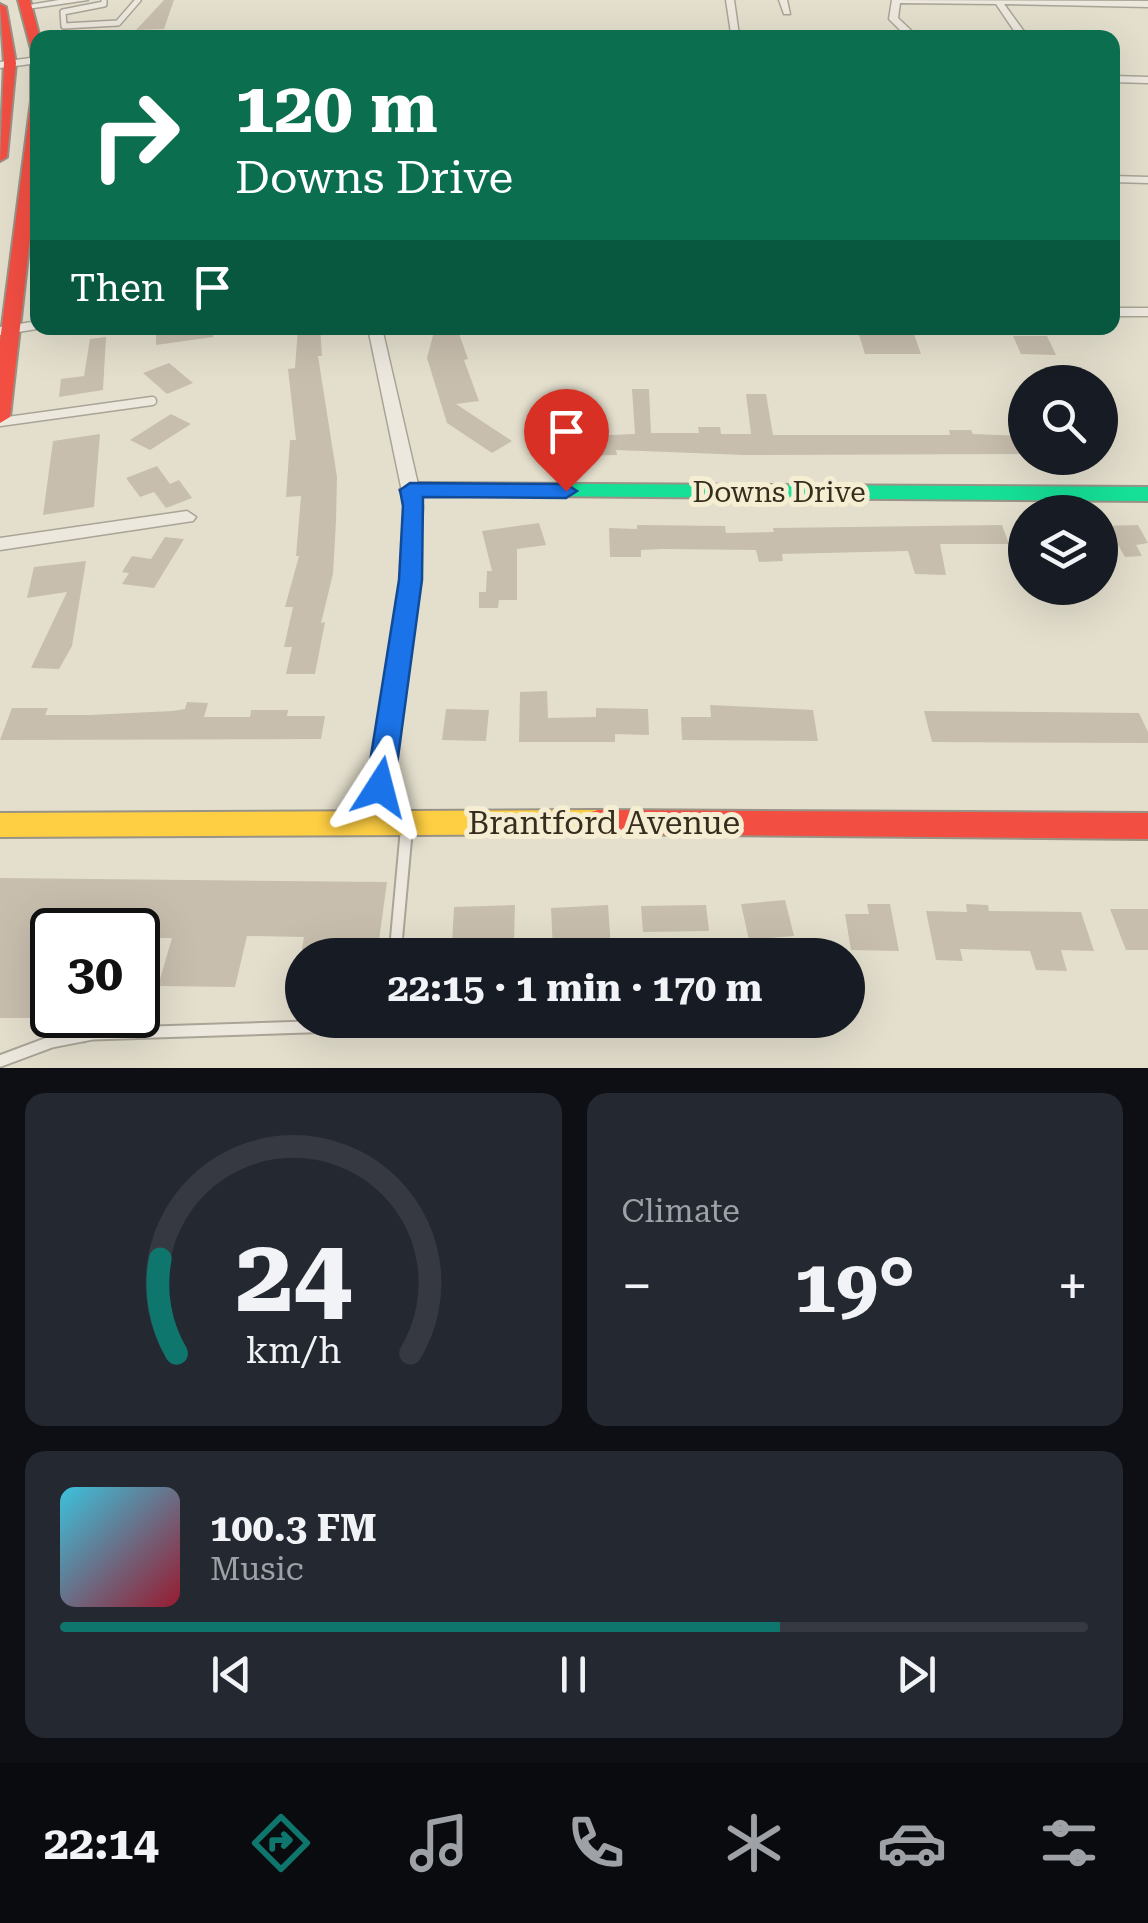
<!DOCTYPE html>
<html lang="en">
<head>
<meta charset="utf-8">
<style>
  :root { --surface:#171b24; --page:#242831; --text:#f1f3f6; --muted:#9ea1a6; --line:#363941; --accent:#0f766e }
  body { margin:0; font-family:"Roboto Serif",serif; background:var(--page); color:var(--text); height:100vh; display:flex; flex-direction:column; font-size:38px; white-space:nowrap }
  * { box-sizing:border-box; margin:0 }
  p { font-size:32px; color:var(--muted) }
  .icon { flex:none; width:55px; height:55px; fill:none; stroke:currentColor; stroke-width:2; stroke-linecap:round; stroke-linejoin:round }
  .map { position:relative; height:1068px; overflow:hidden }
  .side { display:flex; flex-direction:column; gap:25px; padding:25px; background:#0d0f14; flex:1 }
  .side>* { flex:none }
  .banner { position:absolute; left:30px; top:30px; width:1090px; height:305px; border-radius:20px; box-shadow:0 10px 40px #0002; background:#0b6e4f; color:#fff; overflow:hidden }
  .controls { position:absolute; left:1008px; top:365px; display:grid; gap:20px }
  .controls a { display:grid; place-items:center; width:110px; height:110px; border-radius:50%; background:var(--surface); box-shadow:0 10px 40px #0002; font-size:50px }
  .speed { position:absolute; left:30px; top:908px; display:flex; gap:20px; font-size:50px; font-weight:700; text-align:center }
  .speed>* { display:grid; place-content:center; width:130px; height:130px; border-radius:50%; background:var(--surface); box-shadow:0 10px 40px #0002; line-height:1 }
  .speed .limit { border:5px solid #111; border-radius:15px; background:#fff; color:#111 }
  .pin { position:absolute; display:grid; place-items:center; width:85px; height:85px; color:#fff; margin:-102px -42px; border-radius:50% 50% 50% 0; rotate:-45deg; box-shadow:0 0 10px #0007 }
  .pin .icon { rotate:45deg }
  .me { position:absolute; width:110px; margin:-55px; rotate:9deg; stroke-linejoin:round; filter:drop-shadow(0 0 8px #0008) }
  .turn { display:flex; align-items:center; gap:35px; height:210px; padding:0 40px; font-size:45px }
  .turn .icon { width:130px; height:130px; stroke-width:2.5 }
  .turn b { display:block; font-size:70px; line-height:85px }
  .then { display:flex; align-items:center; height:95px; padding:0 40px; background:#0003; gap:20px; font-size:38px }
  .big { font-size:75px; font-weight:700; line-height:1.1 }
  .side .tile { flex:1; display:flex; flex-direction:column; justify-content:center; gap:15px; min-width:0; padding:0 35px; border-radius:20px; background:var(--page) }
  .side .dial { align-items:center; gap:0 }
  .dial svg { height:260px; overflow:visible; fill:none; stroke:var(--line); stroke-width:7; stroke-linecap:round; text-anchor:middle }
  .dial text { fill:var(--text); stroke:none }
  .song { display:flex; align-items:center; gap:30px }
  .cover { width:120px; height:120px; border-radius:15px; background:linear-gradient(135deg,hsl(190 70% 55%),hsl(350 70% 35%)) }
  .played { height:10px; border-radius:5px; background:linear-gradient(90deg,var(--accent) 70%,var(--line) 70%) }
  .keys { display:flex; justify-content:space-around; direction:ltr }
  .heat { display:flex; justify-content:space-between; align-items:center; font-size:55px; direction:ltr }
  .side .tiles { flex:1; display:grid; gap:25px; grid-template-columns:1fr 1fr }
  .tile:last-child { grid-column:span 2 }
  .trip { position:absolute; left:285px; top:938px; width:580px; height:100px; border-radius:50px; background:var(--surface); box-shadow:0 10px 40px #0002; font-weight:700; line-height:100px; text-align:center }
  .dock { display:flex; height:160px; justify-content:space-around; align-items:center; background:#090b0e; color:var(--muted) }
  .dock .icon { width:70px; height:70px }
  .dock .on { color:var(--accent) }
  .dock b { font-size:45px; color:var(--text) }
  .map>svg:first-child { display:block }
  .building { fill:#c8beae }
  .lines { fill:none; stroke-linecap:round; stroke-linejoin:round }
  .lane-far2-casing { stroke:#a9a496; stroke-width:8 }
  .lane-far1-casing { stroke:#a9a496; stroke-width:11 }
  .lane-casing { stroke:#a9a496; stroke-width:15 }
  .street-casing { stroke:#a9a496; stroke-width:3 }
  .fast-casing { stroke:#999386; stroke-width:4 }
  .slow-casing { stroke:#999386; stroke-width:4 }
  .jam-casing { stroke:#999386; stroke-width:4 }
  .lane-far2 { stroke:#ece8de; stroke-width:5 }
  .lane-far1 { stroke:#ece8de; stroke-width:8 }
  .lane { stroke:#ece8de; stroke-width:11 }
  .street { fill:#ece8de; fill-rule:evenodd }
  .fast { fill:#16e098; fill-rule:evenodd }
  .slow { fill:#ffcf43; fill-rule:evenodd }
  .jam { fill:#f24e42; fill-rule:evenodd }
  .route { fill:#1a73e8; stroke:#114b97; stroke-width:2.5 }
  .labels { text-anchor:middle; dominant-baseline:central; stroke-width:10; stroke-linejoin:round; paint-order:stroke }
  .street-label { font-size:28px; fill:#372d1e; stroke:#f5eed2 }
  .near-street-label { font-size:32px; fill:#372d1e; stroke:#f5eed2 }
</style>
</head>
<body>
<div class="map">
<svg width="1148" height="1068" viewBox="0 0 1148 1068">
  <rect width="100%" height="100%" fill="#e4dfcd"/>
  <!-- building -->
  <path class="building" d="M164,0H174L164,29L136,30Z
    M213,328V337L156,345V329Z
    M298,328H320L322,356H318L337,477L336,521L333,574L321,623L325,622L315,674H286L292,647H284L293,607H285L299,556H296L301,496L286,497L290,440H296L288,369L295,368Z
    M435,328H457L468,359L464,360L479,401L456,404L512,441L492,453L447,423L427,358Z
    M895,334H914L921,354H865L859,335Z
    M1013,336H1047L1056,355L1021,354Z
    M106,337L103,390L59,397L61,379L84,376L90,339Z
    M169,363L193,383L167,394L143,373Z
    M632,389H649L651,433H699L698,427H720L721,434H751L746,394H766L773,435H950L949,430H971L973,434L1025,436V454L744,455L616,450L617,455L563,456L562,437L635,434Z
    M171,414L191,424L150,450L130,440Z
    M100,434L94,507L43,515L53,441Z
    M157,466L170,484L179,480L192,498L166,508L154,492L140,497L126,478Z
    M539,523L546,545L517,549V600H499L498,608H479V592H486L487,571H492L482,531Z
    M637,525L725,526L726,533L774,532L773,528L1002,525L1009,544H940L946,575L915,574L908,551L782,554L783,561L759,562L756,550L663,549L641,550V557H610L609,528L637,529Z
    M1138,525L1148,543L1136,545L1142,556L1125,557L1118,545H1100V526Z
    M165,537L184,539L154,588L122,584L129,573L122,572L132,556L151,559Z
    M86,561L72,646L59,669L31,668L67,592L27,598L34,567Z
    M547,691L548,718L596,717V708L648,709L649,735L615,734V742H519L520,692Z
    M187,702L208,703L204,717H250L251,710H288L287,716H325L321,739L0,740L12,708H48L45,715H89L172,711L185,709Z
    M710,705L813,710L818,741L682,740L681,717H711Z
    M446,709L489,710L486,741L442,740Z
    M924,711L1139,713L1148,732V743L932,742Z
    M0,878L192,880L387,882L377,955H301L304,937L247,936L235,987L158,986L172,938H138V930H52V1018H0Z
    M785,900L794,936L749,940L741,904Z
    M867,904H890L899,951L851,950L845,914H869Z
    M966,904L988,905L989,911L1081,912L1094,951L1061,950L1067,971L1036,970L1030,951L960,949L963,961L936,960L926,911L967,912Z
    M515,905L514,942L452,944L454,907Z
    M608,905L611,948L553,951L551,908Z
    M706,905L709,931L643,932L641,906Z
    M1110,909H1148V950H1126Z"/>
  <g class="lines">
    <defs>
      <path id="lane-far2" d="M104,0V4L63,12L64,26L118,23L138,0"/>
      <path id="lane-far1" d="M0,422L152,401"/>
      <path id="lane" d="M395,955L407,823
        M83,1036L89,1015
        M0,1061L51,1042L92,1034L337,1026L350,1020"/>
      <path id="street" d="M59,0H88L27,9L23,6Z
        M726,0H734L739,35L731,33Z
        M779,0H787L790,14H784Z
        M892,0L1148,1V7L1004,4L1028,37L1019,38L996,4L900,3L898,18L918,37L908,38L889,19Z
        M38,57V63L0,68V62Z
        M1112,76L1148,77V83L1112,82Z
        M1112,176L1148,177V183L1112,182Z
        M1112,308H1148V316H1112Z
        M38,321V328H43L0,335V327Z
        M368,328H382L423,506L419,580L386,821L383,828L375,831L367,828L364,821L401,580L405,506Z
        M187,511L196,517L193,521L0,550V538Z"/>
      <path id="fast" d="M411,483L1148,487V501L403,495L400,490Z"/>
      <path id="slow" d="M598,810L608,813L612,822L608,831L598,834L0,837V813Z"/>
      <path id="jam" d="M18,0H30L40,38L38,166L10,417L0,423V341L31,101V49Z
        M0,4L6,7L16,63L7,157L0,161L4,63Z
        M598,810L1148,813V839L598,834L588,831L584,822L588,813Z"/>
    </defs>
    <!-- lane-far2 casing -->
    <use href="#lane-far2" class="lane-far2-casing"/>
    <!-- lane-far1 casing -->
    <use href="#lane-far1" class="lane-far1-casing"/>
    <!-- lane casing -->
    <use href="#lane" class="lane-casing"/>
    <!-- street casing -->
    <use href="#street" class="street-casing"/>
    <!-- fast casing -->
    <use href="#fast" class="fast-casing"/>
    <!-- slow casing -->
    <use href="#slow" class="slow-casing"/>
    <!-- jam casing -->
    <use href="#jam" class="jam-casing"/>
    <!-- lane-far2 -->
    <use href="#lane-far2" class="lane-far2"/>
    <!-- lane-far1 -->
    <use href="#lane-far1" class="lane-far1"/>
    <!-- lane -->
    <use href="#lane" class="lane"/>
    <!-- street -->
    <use href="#street" class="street"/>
    <!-- fast -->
    <use href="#fast" class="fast"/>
    <!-- slow -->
    <use href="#slow" class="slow"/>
    <!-- jam -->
    <use href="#jam" class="jam"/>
  </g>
  <!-- route -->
  <path class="route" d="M410,483L566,484L577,491L566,498L423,497L422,580L394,787L390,795L380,799L370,795L366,787L399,580L403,506L400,490Z"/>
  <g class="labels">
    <!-- street labels -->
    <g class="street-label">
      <text x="779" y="492">Downs Drive</text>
    </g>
    <!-- near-street labels -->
    <g class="near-street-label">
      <text x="604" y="823">Brantford Avenue</text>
    </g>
  </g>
</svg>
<div class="controls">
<a><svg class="icon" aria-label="search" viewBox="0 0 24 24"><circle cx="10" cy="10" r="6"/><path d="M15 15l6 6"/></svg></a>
<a><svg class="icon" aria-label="layers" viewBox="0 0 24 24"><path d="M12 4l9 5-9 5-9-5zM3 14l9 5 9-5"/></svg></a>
</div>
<div class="speed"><div class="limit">30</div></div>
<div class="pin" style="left:566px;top:491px;background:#d93025"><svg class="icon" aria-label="arrive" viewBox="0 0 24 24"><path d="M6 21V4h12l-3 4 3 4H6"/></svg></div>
<svg class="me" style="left:380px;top:787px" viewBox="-20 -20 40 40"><path d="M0-17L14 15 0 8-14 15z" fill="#1a73e8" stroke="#fff" stroke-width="4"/></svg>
<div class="trip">22:15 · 1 min · 170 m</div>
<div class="banner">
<div class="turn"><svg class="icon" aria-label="right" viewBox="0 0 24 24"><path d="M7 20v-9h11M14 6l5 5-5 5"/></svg><div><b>120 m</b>Downs Drive</div></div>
<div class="then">Then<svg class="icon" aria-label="arrive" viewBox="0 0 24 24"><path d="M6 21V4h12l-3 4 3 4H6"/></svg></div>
</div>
</div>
<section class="side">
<div class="tiles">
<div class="tile dial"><svg viewBox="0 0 100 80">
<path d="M14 69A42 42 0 1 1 86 69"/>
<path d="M14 69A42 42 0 0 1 9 40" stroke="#0f766e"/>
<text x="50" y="56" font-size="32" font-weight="700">24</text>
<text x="50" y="72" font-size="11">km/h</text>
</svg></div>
<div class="tile"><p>Climate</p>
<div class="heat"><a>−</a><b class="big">19°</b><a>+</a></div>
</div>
<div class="tile">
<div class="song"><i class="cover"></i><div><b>100.3 FM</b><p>Music</p></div></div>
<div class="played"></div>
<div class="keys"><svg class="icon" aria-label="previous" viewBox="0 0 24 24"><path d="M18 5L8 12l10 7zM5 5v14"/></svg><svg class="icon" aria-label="pause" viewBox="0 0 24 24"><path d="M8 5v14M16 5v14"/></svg><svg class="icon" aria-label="next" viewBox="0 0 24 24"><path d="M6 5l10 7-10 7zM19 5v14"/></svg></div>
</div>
</div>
</section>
<nav class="dock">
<b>22:14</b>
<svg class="icon on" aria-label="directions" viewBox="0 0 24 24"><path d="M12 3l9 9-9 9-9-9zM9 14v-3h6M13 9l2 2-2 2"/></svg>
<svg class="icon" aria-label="music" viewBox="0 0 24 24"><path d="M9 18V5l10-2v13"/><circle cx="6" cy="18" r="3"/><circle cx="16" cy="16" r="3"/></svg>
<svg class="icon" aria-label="phone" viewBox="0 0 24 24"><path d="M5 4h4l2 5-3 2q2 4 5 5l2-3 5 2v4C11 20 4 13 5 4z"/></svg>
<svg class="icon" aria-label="climate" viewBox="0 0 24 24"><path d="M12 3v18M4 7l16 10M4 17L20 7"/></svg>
<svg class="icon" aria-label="car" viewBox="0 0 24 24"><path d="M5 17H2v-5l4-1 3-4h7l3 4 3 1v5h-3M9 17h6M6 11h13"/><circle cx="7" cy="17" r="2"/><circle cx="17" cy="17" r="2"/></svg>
<svg class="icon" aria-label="filters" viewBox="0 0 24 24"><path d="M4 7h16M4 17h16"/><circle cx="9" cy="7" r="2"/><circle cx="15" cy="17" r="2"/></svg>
</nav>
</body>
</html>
